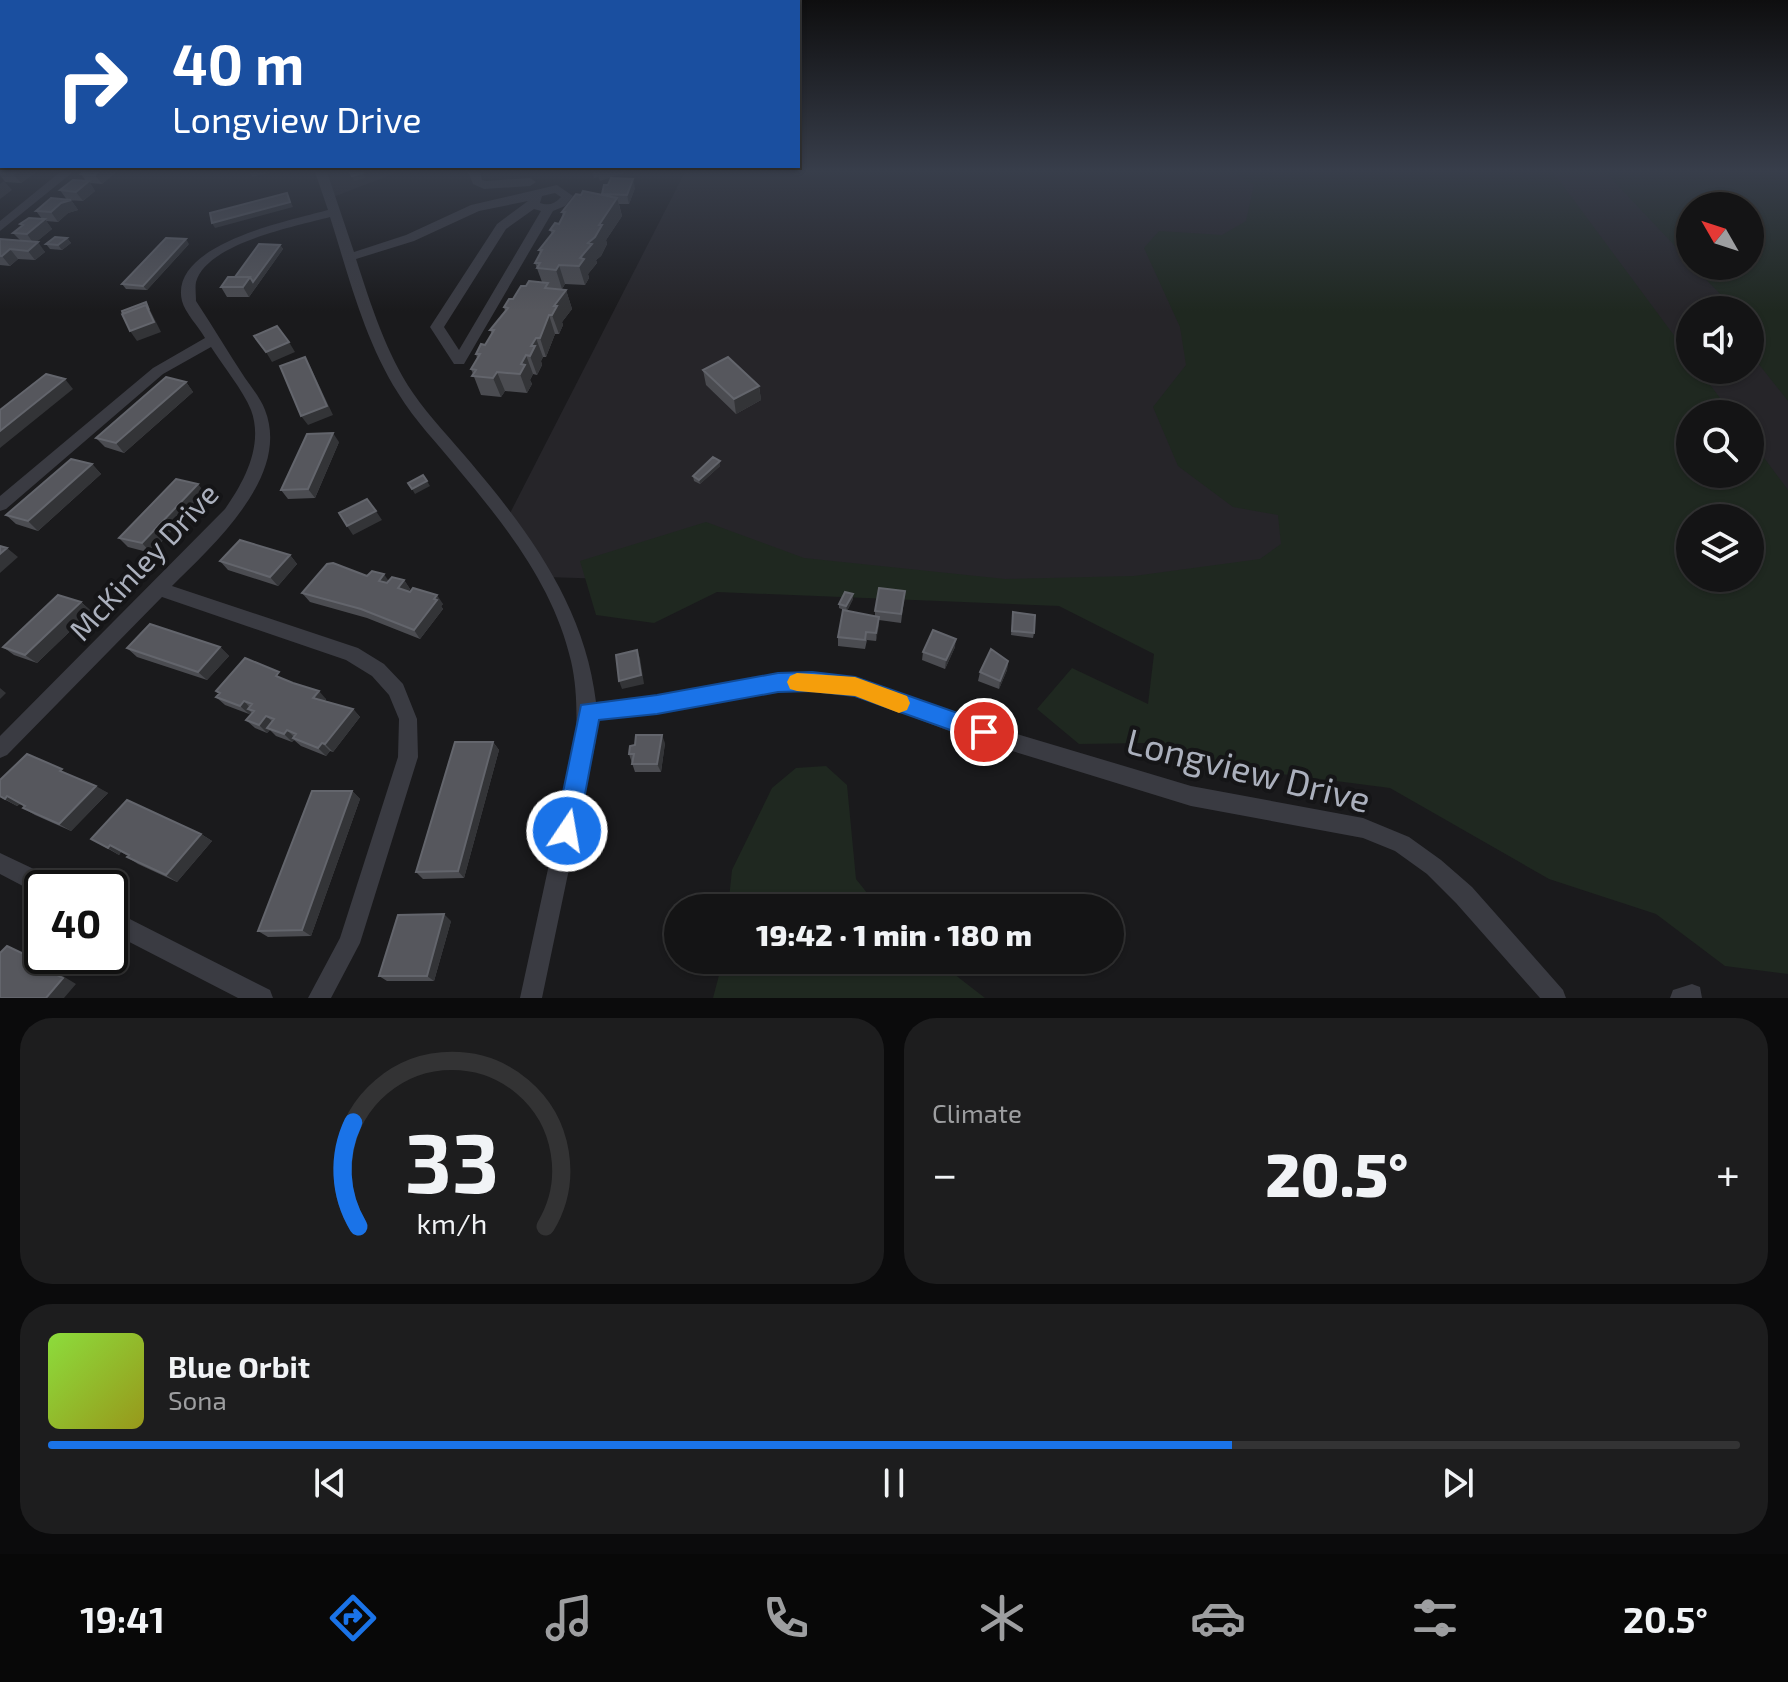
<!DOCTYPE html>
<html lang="en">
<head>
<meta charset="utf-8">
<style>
  :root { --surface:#141415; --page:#1d1d1e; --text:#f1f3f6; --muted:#9d9ea0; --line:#333334; --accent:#1a73e8 }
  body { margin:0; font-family:"Exo 2",sans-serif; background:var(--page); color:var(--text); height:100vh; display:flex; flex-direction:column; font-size:30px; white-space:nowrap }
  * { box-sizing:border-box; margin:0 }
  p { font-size:26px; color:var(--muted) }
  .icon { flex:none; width:44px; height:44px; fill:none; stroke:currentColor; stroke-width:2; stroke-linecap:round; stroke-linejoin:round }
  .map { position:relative; height:998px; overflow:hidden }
  .sheet { display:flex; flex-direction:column; gap:20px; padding:20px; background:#0b0b0c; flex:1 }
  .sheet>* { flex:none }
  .banner { position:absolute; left:0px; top:0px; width:800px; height:168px; box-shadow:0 2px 6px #0004,0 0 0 2px var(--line); background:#1a4fa0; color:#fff; overflow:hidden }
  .needle { width:52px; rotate:309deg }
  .fabs { position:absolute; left:1676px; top:192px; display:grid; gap:16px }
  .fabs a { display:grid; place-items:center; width:88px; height:88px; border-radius:50%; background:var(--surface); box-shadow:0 2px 6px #0004,0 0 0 2px var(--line); font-size:40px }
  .speed { position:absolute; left:24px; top:870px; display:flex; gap:16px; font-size:40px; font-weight:700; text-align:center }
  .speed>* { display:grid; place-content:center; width:104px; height:104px; border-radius:50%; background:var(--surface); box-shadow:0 2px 6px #0004,0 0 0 2px var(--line); line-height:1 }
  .speed .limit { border:4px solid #111; border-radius:12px; background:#fff; color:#111 }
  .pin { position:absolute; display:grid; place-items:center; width:68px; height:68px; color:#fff; margin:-34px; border:4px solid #fff; border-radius:50%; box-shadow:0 2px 8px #0007 }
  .me { position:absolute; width:88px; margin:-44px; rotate:12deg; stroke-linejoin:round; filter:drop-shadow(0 0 6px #0008) }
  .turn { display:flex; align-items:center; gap:28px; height:168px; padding:0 40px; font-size:36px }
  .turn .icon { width:104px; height:104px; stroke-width:2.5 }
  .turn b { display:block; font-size:56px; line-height:68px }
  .big { font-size:60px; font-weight:800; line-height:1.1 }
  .sheet .widget { flex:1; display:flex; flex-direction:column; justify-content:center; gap:12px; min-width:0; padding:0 28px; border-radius:32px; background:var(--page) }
  .sheet .dial { align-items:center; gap:0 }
  .dial svg { height:208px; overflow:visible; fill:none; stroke:var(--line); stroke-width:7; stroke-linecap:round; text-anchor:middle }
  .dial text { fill:var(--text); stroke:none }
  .song { display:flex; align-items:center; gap:24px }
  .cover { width:96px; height:96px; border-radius:12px; background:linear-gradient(135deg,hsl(90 70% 55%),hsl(60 70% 35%)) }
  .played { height:8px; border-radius:4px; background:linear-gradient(90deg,var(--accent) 70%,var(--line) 70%) }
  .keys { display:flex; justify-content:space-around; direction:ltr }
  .heat { display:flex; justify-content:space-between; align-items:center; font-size:44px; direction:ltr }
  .sheet .tiles { flex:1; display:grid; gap:20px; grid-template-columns:1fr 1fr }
  .widget:last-child { grid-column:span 2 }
  .trip { position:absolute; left:664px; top:894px; width:460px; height:80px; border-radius:40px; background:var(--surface); box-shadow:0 2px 6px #0004,0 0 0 2px var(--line); font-weight:800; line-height:80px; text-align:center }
  .tabs { display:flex; height:128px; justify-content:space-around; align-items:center; background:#080808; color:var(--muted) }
  .tabs .icon { width:56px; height:56px }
  .tabs .current { color:var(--accent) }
  .tabs b { font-size:36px; color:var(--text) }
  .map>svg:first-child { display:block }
  .built { fill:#262529; fill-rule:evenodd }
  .green { fill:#1f2820; fill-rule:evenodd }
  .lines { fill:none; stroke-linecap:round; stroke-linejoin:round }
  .minor { fill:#3a3b42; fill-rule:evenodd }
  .wall { fill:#4b4c51 }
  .shaded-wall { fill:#333437 }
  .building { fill:#56575d; stroke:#63656c; stroke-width:2 }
  .route { fill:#1a73e8; stroke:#114b97; stroke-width:2 }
  .slow { fill:#f59e0b }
  .labels { text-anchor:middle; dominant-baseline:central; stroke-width:8; stroke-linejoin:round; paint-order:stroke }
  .street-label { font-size:30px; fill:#abb0bd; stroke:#151517 }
  .near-street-label { font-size:36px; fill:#abb0bd; stroke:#151517 }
</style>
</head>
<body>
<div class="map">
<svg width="1788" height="998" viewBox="0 0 1788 998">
  <rect width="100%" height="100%" fill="#1a1a1c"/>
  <!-- built -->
  <path class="built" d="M321,172H398L331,198Z
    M685,172H1788V617L546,577L507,519ZM1690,206H1750V266H1690ZM1690,310H1750V370H1690ZM1690,414H1750V474H1690ZM1690,518H1750V578H1690Z"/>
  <!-- green -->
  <path class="green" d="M1233,172H1553L1690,357V370H1699L1732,414H1690V474H1750V439L1788,490V974L1725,966L1656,914L1549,879L1390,788L1204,764L1144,743L1079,744L1037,709L1072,668L1148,704L1154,654L1059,606L717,592L654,623L596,615L580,561L706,522L804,558L1005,579L1134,576L1260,559L1281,544L1278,515L1233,507L1178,466L1153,407L1186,365L1180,327L1144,248L1159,231L1222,235L1246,221L1254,185ZM1690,518H1750V578H1690Z
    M1605,172H1788V401L1750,353V310H1725L1724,298L1693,266H1750V206H1690V262Z
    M826,766L847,785L856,879L879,908H728L732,870L772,788L796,768Z
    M723,960H936L985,998H713Z"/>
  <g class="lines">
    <!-- minor -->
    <path class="minor" d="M60,172H73L0,231V221Z
      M315,172H327L354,252L406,235L471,205L557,185L573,196L565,206L553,211L464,364H454L430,327L497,224L528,201L479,211L414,241L356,259C371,305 386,353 413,393C430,418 452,440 471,463C531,534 585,608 596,702L657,697L778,675L812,674L855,679L957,716L1191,786L1363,818L1409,837L1441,860L1472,887L1563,990L1566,998H1540L1456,903L1427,874L1395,851L1363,838L1191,806L957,734L855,695L812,690L778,691L657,713L596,719V740L542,998H520L576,740C577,714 577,687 571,661C554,587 506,526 458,469C438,444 415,421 398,393C364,339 349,277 330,217C297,226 207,243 196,282C195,287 196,295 196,301C213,327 228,352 245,378C252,388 261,399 265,410C291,476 213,545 172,586L358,648L384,664L403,684L417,719L418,757L360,943L331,998H308L340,938L398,757L399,719L389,695L372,676L346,660L162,597L7,755L0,758V736L225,509C244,482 264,445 251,410C243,390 223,366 211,347L163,374L6,509L0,511V496L153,368L205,338C199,327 185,313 182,301C168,244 292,220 328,210ZM555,193L561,197C555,204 548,206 540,203L542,196ZM534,209L541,211L459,350L444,327L506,229Z
      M468,172H480L482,180L486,181L530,178L536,182L530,186L484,189L473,184Z
      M0,853L57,880L60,888H42V896L0,874Z
      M110,909L270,990L273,998H238L110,932Z
      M1692,984L1700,987L1702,998H1670L1673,990Z"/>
  </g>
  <!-- wall -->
  <path class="wall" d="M0,172H36L21,183L5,182L0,175Z
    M83,172H116L102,184L90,183L95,191L83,201L67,200L60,190L86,181L81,174Z
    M635,188L629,204H619L622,216L606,240L607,244L601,256L596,260L597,263L588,274L589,278L585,285L565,284L562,289L566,290L572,309L562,322L563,325L559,334H555L546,357H543L541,361L542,365L537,375L533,374L530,380L532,384L527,393L505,391L501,397L481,395L471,369L477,358L476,354L485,345L492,334L490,330L505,311L504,307L526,286L542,282L535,263L540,254L539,250L552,234L550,230L559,224L563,217L562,212L603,195Z
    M71,200L78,210L68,213L58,222L46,221L52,229L36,242L45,252L35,260L18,259L10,266L0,265V239L20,240L13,233L21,226L20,224L42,219L36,211Z
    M67,238L71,243L62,250L50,249L46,244Z
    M189,244L147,290L126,289L122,284Z
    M280,245L283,249L249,297H227L221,287Z
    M703,370L759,386L761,400L736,414L706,385Z
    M186,382L193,392L124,453L105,447L96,438Z
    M339,442L315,498L288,499L281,490Z
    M720,461V466L700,484L694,481L693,476Z
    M92,464L101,474L38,531L16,524L6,515Z
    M206,494L151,553L128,547L119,538Z
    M290,555L297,564L278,586L228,570L220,561Z
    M367,576L388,581L404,580L410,589L408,591L443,604L441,606L443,609L420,639L367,618L310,602L302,593Z
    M853,599L847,611L875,616V611L904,600L901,623L879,620L876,641L867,640L865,649L838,646V637L846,611L839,608V604Z
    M81,602L91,611L37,663L14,655L3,647Z
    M1013,612L1034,633L1033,638L1011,635Z
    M220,647L229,656L207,680L137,657L127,648Z
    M955,647L945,669L922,660L923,652Z
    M1008,661L1007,670L999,689L978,681L980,672Z
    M287,681L326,699L325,701L353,709L360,717L333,752L330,751L326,756L301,746L294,740L292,742L276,736L270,730L267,733L255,728L246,720L252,713L251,712L249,714L225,705L216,697L219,694L216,691Z
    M493,742L499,750L464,878L423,879L416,872Z
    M665,743L661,772H635L629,754Z
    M72,776L108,793L71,831L35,815L23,808L24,806L20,804L17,806L0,797V780Z
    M352,791L360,799L311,936L268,937L258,931Z
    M201,834L212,841L177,882L138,864L127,857L128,856L121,852L119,855L91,839Z
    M451,921L434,981H387L379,976Z"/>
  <!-- shaded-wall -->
  <path class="shaded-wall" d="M16,172H36L21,183L13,174Z
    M98,172H116L102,184L95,175Z
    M250,172H272L252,177Z
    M592,172H597L598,177L594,178Z
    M597,172H627L600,181Z
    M363,173L365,178L354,181L352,176Z
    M633,179L635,188L629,204L627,195Z
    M4,181L12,190L0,199V184Z
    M89,181L95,191L83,201L76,192Z
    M287,193L293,207L215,228L212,223Z
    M617,198L622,216L606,240L607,244L601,256L596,260L597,263L588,274L589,278L585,285L579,266L580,258L599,225Z
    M71,200L78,210L68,213L58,222L51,212L61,203Z
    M45,219L52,229L34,244L27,234Z
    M67,238L71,243L62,250L58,245Z
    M186,239L189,244L147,290L143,286Z
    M38,242L45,252L35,260L28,251Z
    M280,245L283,249L249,297L243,287Z
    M10,249L18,259L10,266L2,256Z
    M559,265L565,284L562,289L556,270Z
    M566,290L572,309L562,322L563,325L559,334L552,315L554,306Z
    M146,302L161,332L137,341L130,331L151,316Z
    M549,315L555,334L546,357L540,338Z
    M536,338L543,357L541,361L542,365L537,375L530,356L531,346Z
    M289,342L295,352L272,362L266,352Z
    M526,355L533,374L530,380L532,384L527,393L520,374L521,364Z
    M305,357L310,366L333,415L308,425L301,416Z
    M497,372L505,391L501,397L493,378Z
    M65,379L73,389L0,448V431Z
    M186,382L193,392L124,453L116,443Z
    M759,386L761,400L736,414L734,399Z
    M333,433L339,442L315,498L308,489Z
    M720,461V466L700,484L699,480Z
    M92,464L101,474L38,531L28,521Z
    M427,481L430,486L415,494L412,489Z
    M198,484L206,494L151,553L142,543Z
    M376,511L382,520L353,535L347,526Z
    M7,548L18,557L0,573V554Z
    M290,555L297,564L278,586L270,577Z
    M384,574L390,583L379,581Z
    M404,580L410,589L404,597L398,588Z
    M853,594V599L847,611L846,606Z
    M437,595L443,604L441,606L443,609L420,639L414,630Z
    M81,602L91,611L37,663L25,655Z
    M879,617V626L876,641V633Z
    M956,639L955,647L945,669L946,660Z
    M220,647L229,656L207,680L198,672Z
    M637,650L640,658L644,684L622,689L619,681Z
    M1008,661L1007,670L999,689L1000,681Z
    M0,688L6,693L0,699Z
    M319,691L326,699L321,706L313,698Z
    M244,701L252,710L248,709L251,712L249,714L240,706Z
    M353,709L360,717L333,752L325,744Z
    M266,716L275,724L267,728L270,730L267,733L259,725Z
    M287,730L295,738L292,742L284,734Z
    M662,735L665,743L661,772L657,764Z
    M493,742L499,750L464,878L458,871Z
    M322,743L330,751L326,756L318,748Z
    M96,786L108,793L71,831L59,824Z
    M352,791L360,799L311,936L302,930Z
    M7,796L20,804L17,806L5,799Z
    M201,834L212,841L177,882L166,875Z
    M110,845L121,852L119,855L108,848Z
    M444,914L451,921L434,981L427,976Z
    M7,946L60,971L58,973L76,984L64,998H46Z"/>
  <!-- building -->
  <path class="building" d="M0,172H16L13,174L0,173Z
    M83,172H98L95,175L81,174Z
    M350,172H362L363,173L352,176Z
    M611,178L633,179L627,195L602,194L604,185H608Z
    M73,180L89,181L76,192L60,190Z
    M583,191L617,198L599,225H602L595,237L588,243L592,244L580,258L584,259L579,266L559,265L556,270L537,268L540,263H535L542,250H539L554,231L550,230L555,223L559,224L565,212H562L576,194L581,195Z
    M287,193L290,202L212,223L210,213Z
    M51,198L71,200L61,203L51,212L36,211Z
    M29,218L45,219L27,234L13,233L23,225L20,224Z
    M55,237L67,238L58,245L46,244Z
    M166,238L186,239L143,286L122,284Z
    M0,239L38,242L28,251L10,249L2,256H0Z
    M259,244L280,245L253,282L250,277H235Z
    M228,277H250L243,287H221Z
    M529,281L548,283L545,288L566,290L554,306H557L552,315H549L540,338H536L531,346H535L530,356L526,355L521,364L525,365L520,374L497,372L493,378L472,376L476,370L471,369L480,354H476L481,344L485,345L494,330H490L508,308L504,307L509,299H513L521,286H526Z
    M146,302L149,310L146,305L123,314L122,311Z
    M146,305L154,322L130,331L122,314Z
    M277,326L289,342L266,352L254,336Z
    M305,357L327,406L301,416L280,366Z
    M728,357L759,386L734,399L703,370Z
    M46,374L65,379L0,431V410Z
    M166,377L186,382L116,443L96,438Z
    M333,433L308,489L281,490L307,434Z
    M713,457L720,461L699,480L693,476Z
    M71,459L92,464L28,521L6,515Z
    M423,475L427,481L412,489L408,483Z
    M176,479L198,484L142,543L119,538Z
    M367,499L376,511L347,526L339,513Z
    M240,540L290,555L270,577L220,561Z
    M0,546L7,548L0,554Z
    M333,563L367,576L372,571L384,574L379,581L387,583L392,577L404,580L398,588L410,592L413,588L437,595L434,599L437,600L414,630L361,609L302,593L327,564Z
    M879,588L905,591L901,614L875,611Z
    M845,592L853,594L846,606L839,604Z
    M58,595L81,602L25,655L3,647Z
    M843,610L879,617L876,633L866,632L865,640L838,637Z
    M1013,612L1035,615L1034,633L1012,631Z
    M150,624L220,647L198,672L127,648Z
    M933,630L956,639L946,660L923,652Z
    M991,649L1008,661L1000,681L980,672Z
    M637,650L641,675L619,681L616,655Z
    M245,658L279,672L276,676L293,683L319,691L313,698L353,709L325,744L322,743L318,748L293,738L296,734L287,730L284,734L267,728L274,719L266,716L259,725L246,720L254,711L248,709L252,704L244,701L240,706L216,697L220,693L216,691Z
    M636,735H662L657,764H632L634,754H629L630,746L635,745Z
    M455,742H493L458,871L416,872Z
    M27,754L62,769L60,771L96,786L59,824L23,808L25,806L7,796L5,799L0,796V780Z
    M312,791H352L302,930L258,931Z
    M127,800L201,834L166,875L127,857L129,855L110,845L108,848L91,839Z
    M444,914L427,976H379L398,915Z
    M7,946L47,965L44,968L63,978L46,998H0V953Z"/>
  <!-- sky -->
  <linearGradient id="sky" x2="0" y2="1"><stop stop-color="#0e0e0f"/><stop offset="0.55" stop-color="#383e4b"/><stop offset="1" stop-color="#383e4b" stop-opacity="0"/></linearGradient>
  <rect width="1788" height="311" fill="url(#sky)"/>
  <!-- route -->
  <path class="route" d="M812,672L855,677L992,725L995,732L992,739L984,742L855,696L812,691L778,692L657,714L599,720L578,831L575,839L567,842L558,839L555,831L581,705L657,695L778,673Z"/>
  <!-- slow -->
  <path class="slow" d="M797,673L855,677L907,696L910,703L907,710L899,713L855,696L797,691L790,689L787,682L790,676Z"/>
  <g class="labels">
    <!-- street labels -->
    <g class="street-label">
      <text transform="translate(143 561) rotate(-47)">McKinley Drive</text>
    </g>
    <!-- near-street labels -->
    <g class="near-street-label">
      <text transform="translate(1249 769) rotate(14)">Longview Drive</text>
    </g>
  </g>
</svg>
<div class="fabs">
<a><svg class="needle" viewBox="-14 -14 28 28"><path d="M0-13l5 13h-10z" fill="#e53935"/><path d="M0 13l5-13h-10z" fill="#9d9ea0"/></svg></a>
<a><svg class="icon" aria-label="sound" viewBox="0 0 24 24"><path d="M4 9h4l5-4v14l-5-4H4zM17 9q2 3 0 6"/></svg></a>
<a><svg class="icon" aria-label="search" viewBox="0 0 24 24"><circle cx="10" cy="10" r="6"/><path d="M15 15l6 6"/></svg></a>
<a><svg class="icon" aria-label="layers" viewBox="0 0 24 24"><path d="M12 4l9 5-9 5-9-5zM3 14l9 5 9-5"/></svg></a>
</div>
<div class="speed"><div class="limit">40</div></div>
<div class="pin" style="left:984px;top:732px;background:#d93025"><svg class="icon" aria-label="arrive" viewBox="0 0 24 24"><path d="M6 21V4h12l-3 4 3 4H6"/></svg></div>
<svg class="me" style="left:567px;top:831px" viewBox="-20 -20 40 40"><circle r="17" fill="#1a73e8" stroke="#fff" stroke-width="3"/><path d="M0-11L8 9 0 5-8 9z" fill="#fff"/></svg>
<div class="trip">19:42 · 1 min · 180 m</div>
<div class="banner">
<div class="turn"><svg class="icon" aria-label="right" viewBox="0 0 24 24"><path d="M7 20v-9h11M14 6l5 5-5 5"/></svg><div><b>40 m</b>Longview Drive</div></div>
</div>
</div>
<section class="sheet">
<div class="tiles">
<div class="widget dial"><svg viewBox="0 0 100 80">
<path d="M14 69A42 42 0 1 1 86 69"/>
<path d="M14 69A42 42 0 0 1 12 29" stroke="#1a73e8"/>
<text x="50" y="56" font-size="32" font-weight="700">33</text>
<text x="50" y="72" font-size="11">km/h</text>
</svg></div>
<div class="widget"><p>Climate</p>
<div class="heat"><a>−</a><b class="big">20.5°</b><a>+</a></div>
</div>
<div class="widget">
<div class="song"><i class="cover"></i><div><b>Blue Orbit</b><p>Sona</p></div></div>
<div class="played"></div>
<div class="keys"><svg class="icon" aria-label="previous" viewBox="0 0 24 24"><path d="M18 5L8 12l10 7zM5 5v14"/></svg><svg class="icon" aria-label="pause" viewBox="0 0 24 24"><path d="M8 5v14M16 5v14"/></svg><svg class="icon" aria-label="next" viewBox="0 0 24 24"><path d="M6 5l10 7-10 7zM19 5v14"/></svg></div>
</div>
</div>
</section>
<nav class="tabs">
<b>19:41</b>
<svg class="icon current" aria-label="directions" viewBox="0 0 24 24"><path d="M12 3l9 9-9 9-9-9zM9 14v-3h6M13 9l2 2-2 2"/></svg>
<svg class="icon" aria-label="music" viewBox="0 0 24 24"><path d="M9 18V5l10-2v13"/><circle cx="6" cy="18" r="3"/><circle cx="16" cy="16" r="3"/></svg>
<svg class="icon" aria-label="phone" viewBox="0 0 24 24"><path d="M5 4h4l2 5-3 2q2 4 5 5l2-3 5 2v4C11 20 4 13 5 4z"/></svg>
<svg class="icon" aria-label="climate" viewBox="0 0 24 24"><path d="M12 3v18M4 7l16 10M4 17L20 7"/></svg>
<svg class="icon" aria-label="car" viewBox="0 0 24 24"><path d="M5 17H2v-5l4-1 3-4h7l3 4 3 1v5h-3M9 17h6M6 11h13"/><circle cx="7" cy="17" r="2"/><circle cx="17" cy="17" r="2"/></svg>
<svg class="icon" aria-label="filters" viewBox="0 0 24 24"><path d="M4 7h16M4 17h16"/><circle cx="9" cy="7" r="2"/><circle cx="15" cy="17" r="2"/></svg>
<b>20.5°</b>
</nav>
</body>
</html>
